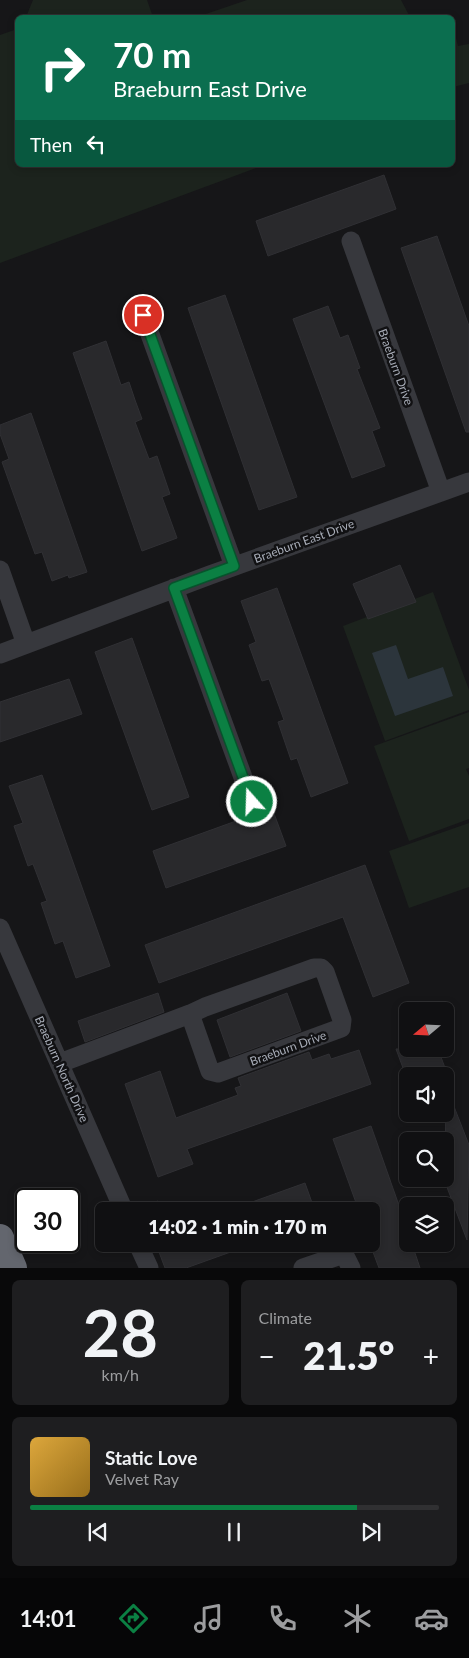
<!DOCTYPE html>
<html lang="en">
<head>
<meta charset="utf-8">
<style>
  :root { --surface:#101012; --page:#1e1e20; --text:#f1f3f6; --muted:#9c9d9f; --line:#303032; --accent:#0b8043 }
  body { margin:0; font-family:Lato,sans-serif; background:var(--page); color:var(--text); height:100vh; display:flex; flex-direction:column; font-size:19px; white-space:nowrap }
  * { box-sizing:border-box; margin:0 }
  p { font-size:16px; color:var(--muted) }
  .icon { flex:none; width:28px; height:28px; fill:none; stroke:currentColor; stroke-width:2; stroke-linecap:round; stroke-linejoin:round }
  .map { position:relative; height:1268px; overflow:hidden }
  .panel { display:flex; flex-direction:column; gap:12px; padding:12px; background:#09090a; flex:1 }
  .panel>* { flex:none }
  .hud { position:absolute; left:15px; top:15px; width:440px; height:152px; border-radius:8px; box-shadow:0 2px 8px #0003,0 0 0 1px var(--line); background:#0b6e4f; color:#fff; overflow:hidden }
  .needle { width:32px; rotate:251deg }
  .controls { position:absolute; left:399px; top:1002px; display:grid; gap:10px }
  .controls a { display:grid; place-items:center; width:55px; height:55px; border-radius:8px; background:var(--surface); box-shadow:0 2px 8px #0003,0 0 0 1px var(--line); font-size:25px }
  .speed { position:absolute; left:15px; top:1188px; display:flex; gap:10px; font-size:25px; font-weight:700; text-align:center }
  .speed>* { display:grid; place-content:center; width:65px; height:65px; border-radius:50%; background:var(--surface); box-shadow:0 2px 8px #0003,0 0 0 1px var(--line); line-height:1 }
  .speed .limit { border:2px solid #111; border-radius:8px; background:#fff; color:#111 }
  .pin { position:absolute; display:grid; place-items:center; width:42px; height:42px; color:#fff; margin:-21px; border:2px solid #fff; border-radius:50%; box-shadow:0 1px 5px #0007 }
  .me { position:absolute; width:55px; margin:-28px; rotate:340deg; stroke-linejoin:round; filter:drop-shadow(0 0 4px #0008) }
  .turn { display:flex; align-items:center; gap:18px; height:105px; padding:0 15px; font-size:22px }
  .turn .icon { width:65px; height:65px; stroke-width:2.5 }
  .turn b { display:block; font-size:35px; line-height:42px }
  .then { display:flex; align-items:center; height:48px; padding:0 15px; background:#0003; gap:10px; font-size:19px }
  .big { font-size:38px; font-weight:800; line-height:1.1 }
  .panel .tile { flex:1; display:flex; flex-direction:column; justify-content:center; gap:8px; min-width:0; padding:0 18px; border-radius:8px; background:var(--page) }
  .panel .dial { align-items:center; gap:0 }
  .dial b { font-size:65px; line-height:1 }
  .song { display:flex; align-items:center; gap:15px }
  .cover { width:60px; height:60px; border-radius:8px; background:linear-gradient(135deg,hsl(40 70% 55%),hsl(40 70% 35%)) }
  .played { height:5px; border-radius:2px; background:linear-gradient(90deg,var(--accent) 80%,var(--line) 80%) }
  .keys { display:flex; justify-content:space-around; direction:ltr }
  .heat { display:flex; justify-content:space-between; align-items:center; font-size:28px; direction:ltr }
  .panel .tiles { flex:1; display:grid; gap:12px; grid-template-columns:1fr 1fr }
  .tile:last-child { grid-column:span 2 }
  .trip { position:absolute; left:95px; top:1202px; width:285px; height:50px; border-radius:8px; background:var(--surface); box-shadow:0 2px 8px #0003,0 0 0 1px var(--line); font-weight:800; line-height:50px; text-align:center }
  .dock { display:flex; height:80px; justify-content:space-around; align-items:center; background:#060607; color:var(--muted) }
  .dock .icon { width:35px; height:35px }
  .dock .on { color:var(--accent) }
  .dock b { font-size:22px; color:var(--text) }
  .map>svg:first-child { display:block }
  .green { fill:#1c231d }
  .water { fill:#2c353c }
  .building { fill:#29292c; stroke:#303034 }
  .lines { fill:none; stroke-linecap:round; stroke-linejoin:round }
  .minor { stroke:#37383d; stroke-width:19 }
  .motorway { stroke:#63666e; stroke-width:28 }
  .route-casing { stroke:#07532c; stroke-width:12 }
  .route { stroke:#0b8043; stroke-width:9 }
  .labels { text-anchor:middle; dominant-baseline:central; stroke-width:5; stroke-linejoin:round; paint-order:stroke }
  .street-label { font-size:12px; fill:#a8adb8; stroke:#111113 }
</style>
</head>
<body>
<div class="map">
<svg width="469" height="1268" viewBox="0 0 469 1268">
  <rect width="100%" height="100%" fill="#161618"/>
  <!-- green -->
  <path class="green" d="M33,0H147L153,17H26Z
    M247,0H401L410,17H197Z
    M453,26L458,46L469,44V83L453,87Z
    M17,29L18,165H264L0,263V35Z
    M433,592L469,690V710L385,741L343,626Z
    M469,712V768L466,769L469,776V819L409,841L374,746Z
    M469,823V887L409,908L389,851Z"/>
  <!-- water -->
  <path class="water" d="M396,645L408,679L443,667L453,696L395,716L372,653Z"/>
  <!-- building -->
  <path class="building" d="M384,175L396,209L268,256L256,221Z
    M437,236L469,326V432H466L401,248Z
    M225,295L297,497L259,510L188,308Z
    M328,306L340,338L348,335L360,368L357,369L380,428L372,431L385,466L352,478L293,319Z
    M106,341L121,385L129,382L135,400L142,419L135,422L149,459L157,456L170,494L162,497L177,538L142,551L73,353Z
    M31,413L87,572L69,578L68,575L52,581L42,552L35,554L2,462L9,459L0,434V425Z
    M400,565L416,602L368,619L353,584Z
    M277,588L348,783L311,797L297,758L291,760L278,722L284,720L269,679L262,681L249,645L256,642L241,601Z
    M132,638L189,797L152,810L95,652Z
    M69,679L82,714L0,742V702Z
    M42,775L110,966L76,978L63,941L55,944L41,903L47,901L33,864L28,866L14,826L23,823L9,786Z
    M272,808L286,846L166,888L153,851Z
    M365,865L409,983L373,997L343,917L159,983L145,945Z
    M158,993L164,1012L85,1042L78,1021Z
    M287,993L301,1031L230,1057L217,1020Z
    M396,1049H438L448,1076H406Z
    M359,1050L371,1084L187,1149L193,1164L158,1177L125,1084L160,1071L176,1118L238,1095L235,1088L241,1086L238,1078L309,1052L312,1060L329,1054L331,1059Z
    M446,1086L469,1145L467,1240L445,1182Z
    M371,1126L408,1231V1244H412L420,1268H379L370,1244L371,1211H359L333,1139Z
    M305,1183L315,1211H227Z
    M158,1201L163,1211H142L141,1207Z
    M156,1244H253L186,1268H165Z"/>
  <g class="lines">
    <!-- minor -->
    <path class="minor" d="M351,241L441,492
      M143,315L234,566
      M0,570L26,644
      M174,588L252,802
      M0,654L210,575L469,482
      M0,928L124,1211
      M314,968H321L325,972L342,1020L341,1028L218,1073L210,1071L190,1014L205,1007Z
      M60,1063L190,1014
      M138,1244L149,1268
      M303,1268L341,1255L345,1256L351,1268"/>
    <!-- motorway -->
    <path class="motorway" d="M0,1238L13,1268"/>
  </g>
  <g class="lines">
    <defs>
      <path id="route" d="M143,315L234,566L174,588L252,802"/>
    </defs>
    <!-- route casing -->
    <use href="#route" class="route-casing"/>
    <!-- route -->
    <use href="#route" class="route"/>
  </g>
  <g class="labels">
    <!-- street labels -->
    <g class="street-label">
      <text transform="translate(396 367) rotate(70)">Braeburn Drive</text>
      <text transform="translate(304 541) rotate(-20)">Braeburn East Drive</text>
      <text transform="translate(288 1048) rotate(-20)">Braeburn Drive</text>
      <text transform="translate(62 1069) rotate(66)">Braeburn North Drive</text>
    </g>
  </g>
</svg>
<div class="controls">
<a><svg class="needle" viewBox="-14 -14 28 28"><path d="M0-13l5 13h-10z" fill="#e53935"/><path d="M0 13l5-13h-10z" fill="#9c9d9f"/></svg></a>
<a><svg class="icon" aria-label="sound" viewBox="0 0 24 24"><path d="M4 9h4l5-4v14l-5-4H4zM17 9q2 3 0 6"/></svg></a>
<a><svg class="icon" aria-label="search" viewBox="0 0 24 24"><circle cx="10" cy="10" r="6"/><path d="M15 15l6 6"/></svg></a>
<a><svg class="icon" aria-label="layers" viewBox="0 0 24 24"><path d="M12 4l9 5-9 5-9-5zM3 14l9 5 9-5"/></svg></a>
</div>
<div class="speed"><div class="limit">30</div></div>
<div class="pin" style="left:143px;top:315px;background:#d93025"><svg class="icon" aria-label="arrive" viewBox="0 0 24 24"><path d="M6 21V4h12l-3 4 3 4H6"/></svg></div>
<svg class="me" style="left:252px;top:802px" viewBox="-20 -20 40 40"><circle r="17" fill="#0b8043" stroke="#fff" stroke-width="3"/><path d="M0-11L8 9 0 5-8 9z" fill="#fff"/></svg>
<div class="trip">14:02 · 1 min · 170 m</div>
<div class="hud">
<div class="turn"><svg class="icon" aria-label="right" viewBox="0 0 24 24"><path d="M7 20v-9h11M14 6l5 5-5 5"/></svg><div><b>70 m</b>Braeburn East Drive</div></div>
<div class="then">Then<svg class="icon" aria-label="left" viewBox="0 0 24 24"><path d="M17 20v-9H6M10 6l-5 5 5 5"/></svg></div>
</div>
</div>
<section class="panel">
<div class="tiles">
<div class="tile dial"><b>28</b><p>km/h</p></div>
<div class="tile"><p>Climate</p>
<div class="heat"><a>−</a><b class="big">21.5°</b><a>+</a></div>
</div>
<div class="tile">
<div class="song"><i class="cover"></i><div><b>Static Love</b><p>Velvet Ray</p></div></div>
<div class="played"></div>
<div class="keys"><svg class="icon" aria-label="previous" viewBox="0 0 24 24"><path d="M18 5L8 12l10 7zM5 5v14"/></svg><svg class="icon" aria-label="pause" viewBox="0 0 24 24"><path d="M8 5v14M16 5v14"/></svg><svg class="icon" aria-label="next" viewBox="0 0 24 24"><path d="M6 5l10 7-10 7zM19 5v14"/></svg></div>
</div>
</div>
</section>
<nav class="dock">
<b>14:01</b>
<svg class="icon on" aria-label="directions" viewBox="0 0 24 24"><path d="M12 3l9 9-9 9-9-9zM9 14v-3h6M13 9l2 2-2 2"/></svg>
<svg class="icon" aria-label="music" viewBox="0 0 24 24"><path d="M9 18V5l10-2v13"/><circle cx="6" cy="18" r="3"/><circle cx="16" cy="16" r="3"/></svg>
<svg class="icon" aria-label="phone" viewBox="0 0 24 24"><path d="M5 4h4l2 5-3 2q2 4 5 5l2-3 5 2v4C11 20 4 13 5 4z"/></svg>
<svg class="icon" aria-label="climate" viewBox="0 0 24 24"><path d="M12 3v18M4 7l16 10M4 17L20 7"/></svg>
<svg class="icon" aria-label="car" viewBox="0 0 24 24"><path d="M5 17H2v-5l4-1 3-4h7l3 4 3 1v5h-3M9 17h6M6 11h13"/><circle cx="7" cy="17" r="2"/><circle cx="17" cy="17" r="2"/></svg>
</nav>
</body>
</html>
